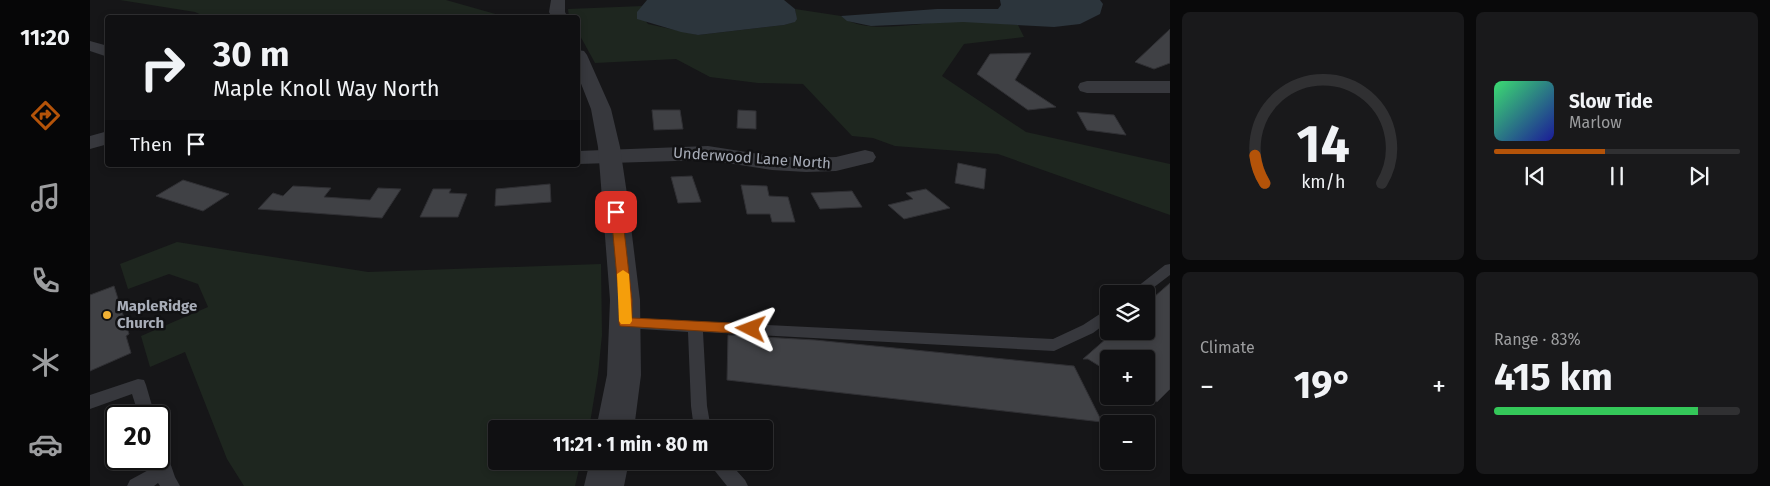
<!DOCTYPE html>
<html lang="en">
<head>
<meta charset="utf-8">
<style>
  :root { --surface:#101012; --page:#19191b; --text:#f1f3f6; --muted:#9c9d9f; --line:#303032; --accent:#b45309 }
  body { margin:0; font-family:"Fira Sans",sans-serif; background:var(--page); color:var(--text); height:100vh; display:flex; flex-direction:column; font-size:19px; white-space:nowrap }
  * { box-sizing:border-box; margin:0 }
  p { font-size:16px; color:var(--muted) }
  .icon { flex:none; width:28px; height:28px; fill:none; stroke:currentColor; stroke-width:2; stroke-linecap:round; stroke-linejoin:round }
  .map { position:relative; flex:1; overflow:hidden }
  .panel { display:flex; flex-direction:column; gap:12px; padding:12px; background:#09090a; width:600px }
  .panel>* { flex:none }
  .top-card { position:absolute; left:15px; top:15px; width:475px; height:152px; border-radius:5px; box-shadow:0 2px 8px #0003,0 0 0 1px var(--line); background:#101012; color:var(--text); overflow:hidden }
  .buttons { position:absolute; left:1010px; top:285px; display:grid; gap:10px }
  .buttons a { display:grid; place-items:center; width:55px; height:55px; border-radius:5px; background:var(--surface); box-shadow:0 2px 8px #0003,0 0 0 1px var(--line); font-size:25px }
  .speed { position:absolute; left:15px; top:405px; display:flex; gap:10px; font-size:25px; font-weight:700; text-align:center }
  .speed>* { display:grid; place-content:center; width:65px; height:65px; border-radius:50%; background:var(--surface); box-shadow:0 2px 8px #0003,0 0 0 1px var(--line); line-height:1 }
  .speed .limit { border:2px solid #111; border-radius:8px; background:#fff; color:#111 }
  .pin { position:absolute; display:grid; place-items:center; width:42px; height:42px; color:#fff; margin:-21px; border-radius:10px; box-shadow:0 2px 8px #0006 }
  .me { position:absolute; width:55px; margin:-28px; rotate:273deg; stroke-linejoin:round; filter:drop-shadow(0 0 4px #0008) }
  .turn { display:flex; align-items:center; gap:18px; height:105px; padding:0 25px; font-size:22px }
  .turn .icon { width:65px; height:65px; stroke-width:2.5 }
  .turn b { display:block; font-size:35px; line-height:42px }
  .then { display:flex; align-items:center; height:48px; padding:0 25px; background:#0003; gap:10px; font-size:19px }
  .big { font-size:38px; font-weight:700; line-height:1.1 }
  .panel .card { flex:1; display:flex; flex-direction:column; justify-content:center; gap:8px; min-width:0; padding:0 18px; border-radius:8px; background:var(--page) }
  .panel .dial { align-items:center; gap:0 }
  .dial svg { height:130px; overflow:visible; fill:none; stroke:var(--line); stroke-width:7; stroke-linecap:round; text-anchor:middle }
  .dial text { fill:var(--text); stroke:none }
  .song { display:flex; align-items:center; gap:15px }
  .cover { width:60px; height:60px; border-radius:8px; background:linear-gradient(135deg,hsl(140 70% 55%),hsl(240 70% 35%)) }
  .played { height:5px; border-radius:2px; background:linear-gradient(90deg,var(--accent) 45%,var(--line) 45%) }
  .keys { display:flex; justify-content:space-around; direction:ltr }
  .heat { display:flex; justify-content:space-between; align-items:center; font-size:28px; direction:ltr }
  .charge { height:8px; border-radius:4px; background:linear-gradient(90deg,#34c759 83%,var(--line) 0) }
  .panel .tiles { flex:1; display:grid; gap:12px; grid-template-columns:repeat(2,1fr) }
  .trip { position:absolute; left:398px; top:420px; width:285px; height:50px; border-radius:5px; background:var(--surface); box-shadow:0 2px 8px #0003,0 0 0 1px var(--line); font-weight:700; line-height:50px; text-align:center }
  main { display:flex; flex:1; min-height:0 }
  .tab-bar { display:flex; flex-direction:column; width:90px; justify-content:space-around; align-items:center; background:#060607; color:var(--muted) }
  .tab-bar .icon { width:35px; height:35px }
  .tab-bar .active { color:var(--accent) }
  .tab-bar b { font-size:22px; color:var(--text) }
  .map>svg:first-child { display:block }
  .green { fill:#1e261f }
  .water { fill:#2c353c }
  .building { fill:#404145; stroke:#303034 }
  .lines { fill:none; stroke-linecap:round; stroke-linejoin:round }
  .service { fill:#37383d; fill-rule:evenodd }
  .minor { fill:#37383d; fill-rule:evenodd }
  .tertiary { fill:#37383d; fill-rule:evenodd }
  .route { fill:#b45309; stroke:#753606 }
  .slow { fill:#f59e0b }
  .poi-dot { fill:#f2b134; stroke:#111113; stroke-width:2 }
  .labels { text-anchor:middle; dominant-baseline:central; stroke-width:5; stroke-linejoin:round; paint-order:stroke }
  .street-label { font-size:15px; fill:#a8adb8; stroke:#111113 }
  .poi-label { font-size:15px; font-weight:bold; fill:#a8adb8; stroke:#111113; text-anchor:start }
</style>
</head>
<body>
<main>
<nav class="tab-bar">
<b>11:20</b>
<svg class="icon active" aria-label="directions" viewBox="0 0 24 24"><path d="M12 3l9 9-9 9-9-9zM9 14v-3h6M13 9l2 2-2 2"/></svg>
<svg class="icon" aria-label="music" viewBox="0 0 24 24"><path d="M9 18V5l10-2v13"/><circle cx="6" cy="18" r="3"/><circle cx="16" cy="16" r="3"/></svg>
<svg class="icon" aria-label="phone" viewBox="0 0 24 24"><path d="M5 4h4l2 5-3 2q2 4 5 5l2-3 5 2v4C11 20 4 13 5 4z"/></svg>
<svg class="icon" aria-label="climate" viewBox="0 0 24 24"><path d="M12 3v18M4 7l16 10M4 17L20 7"/></svg>
<svg class="icon" aria-label="car" viewBox="0 0 24 24"><path d="M5 17H2v-5l4-1 3-4h7l3 4 3 1v5h-3M9 17h6M6 11h13"/><circle cx="7" cy="17" r="2"/><circle cx="17" cy="17" r="2"/></svg>
</nav>
<div class="map">
<svg width="1080" height="486" viewBox="0 0 1080 486">
  <rect width="100%" height="100%" fill="#161618"/>
  <!-- green -->
  <path class="green" d="M30,0H356L416,17L118,18L105,12Z
    M553,6L548,12L558,24L608,35L694,25L704,22L706,14L705,9L751,16C774,36 830,22 858,22C882,21 905,23 928,25L934,37L874,44L852,76L936,132L1080,164V215L908,154L805,146L783,138L762,136L713,84L668,83L620,77L586,59L505,63L488,32V18L479,17L478,9Z
    M87,242L278,272L511,264L512,335L508,374L499,429H406V461H491L485,486H154L137,459L95,352L60,367L51,336L118,307L108,284L79,274L38,289L30,264Z"/>
  <!-- water -->
  <path class="water" d="M557,0H694L705,9L707,19L705,22L694,25L608,35L591,32L547,19V12Z
    M910,0H1010L1013,4L1010,14L990,24L964,27L873,22L781,26L757,21L751,16L847,9H908L911,5Z"/>
  <!-- building -->
  <path class="building" d="M1080,29V63L1064,69L1045,62Z
    M941,53L925,80L966,107L938,110L887,74L900,54Z
    M562,110H590L593,129L564,130Z
    M648,110L666,111V129L647,128Z
    M987,112L1024,115L1036,135L997,130Z
    M868,163L896,169L894,189L865,183Z
    M602,176L611,202L588,203L581,177Z
    M93,180L139,194L113,211L66,196Z
    M460,184L461,202L405,206L406,189Z
    M651,185L677,186L679,196L698,197L705,222H682L680,214H657Z
    M203,186L241,188L234,197L280,200L288,188L311,189L292,218L168,209L183,193L193,196Z
    M343,189H361L359,193L377,194L368,217H330Z
    M836,189L860,208L814,219L798,205L823,199L816,193Z
    M762,191L772,207L730,209L721,193Z
    M1080,283V389L1067,402L1056,396V359H1019V372L998,359H993L1025,331H1056V304Z
    M24,286L39,334L36,336L41,353L0,371V295Z
    M638,335L725,340L984,366L1012,422L637,380Z"/>
  <g class="lines">
    <!-- service -->
    <path class="service" d="M1080,264V275L1055,294H1038L1075,265Z
      M1019,308V321L1003,333L964,351L613,332L617,406L621,429H604L601,406L598,332L535,328L530,327L528,323L530,319L535,318L963,339L993,325Z
      M48,379L54,380L56,385L65,416H49L42,394L0,409V395Z
      M69,446L75,448L85,477L90,486H70L68,483L64,486H37L40,480L64,467L62,459H69Z
      M617,461H638L655,480L658,486H637Z"/>
    <!-- minor -->
    <path class="minor" d="M0,41L18,46V57L0,51Z
      M997,81H1080V93H997L990,91L988,87L990,83Z
      M18,131V144L0,149V136Z
      M618,146L682,156L716,158L746,157L775,150L783,152L786,157L783,162L746,171L716,172L682,170L618,160L488,164V151Z"/>
    <!-- tertiary -->
    <path class="tertiary" d="M461,0H475V12L478,18H462L459,12Z
      M488,50L494,51L497,55L521,109L530,147L537,194L550,300L551,375L544,429H506L517,375L520,300L508,147L501,109L488,76Z
      M500,461H539L534,486H494Z"/>
  </g>
  <!-- route -->
  <path class="route" d="M526,208L532,212L542,300V318L661,324L666,326L668,329L666,333L661,334L530,326L529,323V300L521,212Z"/>
  <!-- slow -->
  <path class="slow" d="M533,270L539,274L542,321L540,324H531L529,321L527,274Z"/>
  <!-- markers -->
  <circle class="poi-dot" cx="17" cy="315" r="5"/>
  <g class="labels">
    <!-- street labels -->
    <g class="street-label">
      <text transform="translate(662 158) rotate(4)">Underwood Lane North</text>
    </g>
    <!-- poi labels -->
    <g class="poi-label">
      <text x="27" y="306">MapleRidge<tspan x="27" dy="17">Church</tspan></text>
    </g>
  </g>
</svg>
<div class="buttons">
<a><svg class="icon" aria-label="layers" viewBox="0 0 24 24"><path d="M12 4l9 5-9 5-9-5zM3 14l9 5 9-5"/></svg></a>
<a>+</a>
<a>−</a>
</div>
<div class="speed"><div class="limit">20</div></div>
<div class="pin" style="left:526px;top:212px;background:#d93025"><svg class="icon" aria-label="arrive" viewBox="0 0 24 24"><path d="M6 21V4h12l-3 4 3 4H6"/></svg></div>
<svg class="me" style="left:661px;top:329px" viewBox="-20 -20 40 40"><path d="M0-17L14 15 0 8-14 15z" fill="#b45309" stroke="#fff" stroke-width="4"/></svg>
<div class="trip">11:21 · 1 min · 80 m</div>
<div class="top-card">
<div class="turn"><svg class="icon" aria-label="right" viewBox="0 0 24 24"><path d="M7 20v-9h11M14 6l5 5-5 5"/></svg><div><b>30 m</b>Maple Knoll Way North</div></div>
<div class="then">Then<svg class="icon" aria-label="arrive" viewBox="0 0 24 24"><path d="M6 21V4h12l-3 4 3 4H6"/></svg></div>
</div>
</div>
<section class="panel">
<div class="tiles">
<div class="card dial"><svg viewBox="0 0 100 80">
<path d="M14 69A42 42 0 1 1 86 69"/>
<path d="M14 69A42 42 0 0 1 8 52" stroke="#b45309"/>
<text x="50" y="56" font-size="32" font-weight="700">14</text>
<text x="50" y="72" font-size="11">km/h</text>
</svg></div>
<div class="card">
<div class="song"><i class="cover"></i><div><b>Slow Tide</b><p>Marlow</p></div></div>
<div class="played"></div>
<div class="keys"><svg class="icon" aria-label="previous" viewBox="0 0 24 24"><path d="M18 5L8 12l10 7zM5 5v14"/></svg><svg class="icon" aria-label="pause" viewBox="0 0 24 24"><path d="M8 5v14M16 5v14"/></svg><svg class="icon" aria-label="next" viewBox="0 0 24 24"><path d="M6 5l10 7-10 7zM19 5v14"/></svg></div>
</div>
<div class="card"><p>Climate</p>
<div class="heat"><a>−</a><b class="big">19°</b><a>+</a></div>
</div>
<div class="card"><p>Range · 83%</p><b class="big">415 km</b><div class="charge"></div></div>
</div>
</section>
</main>
</body>
</html>
